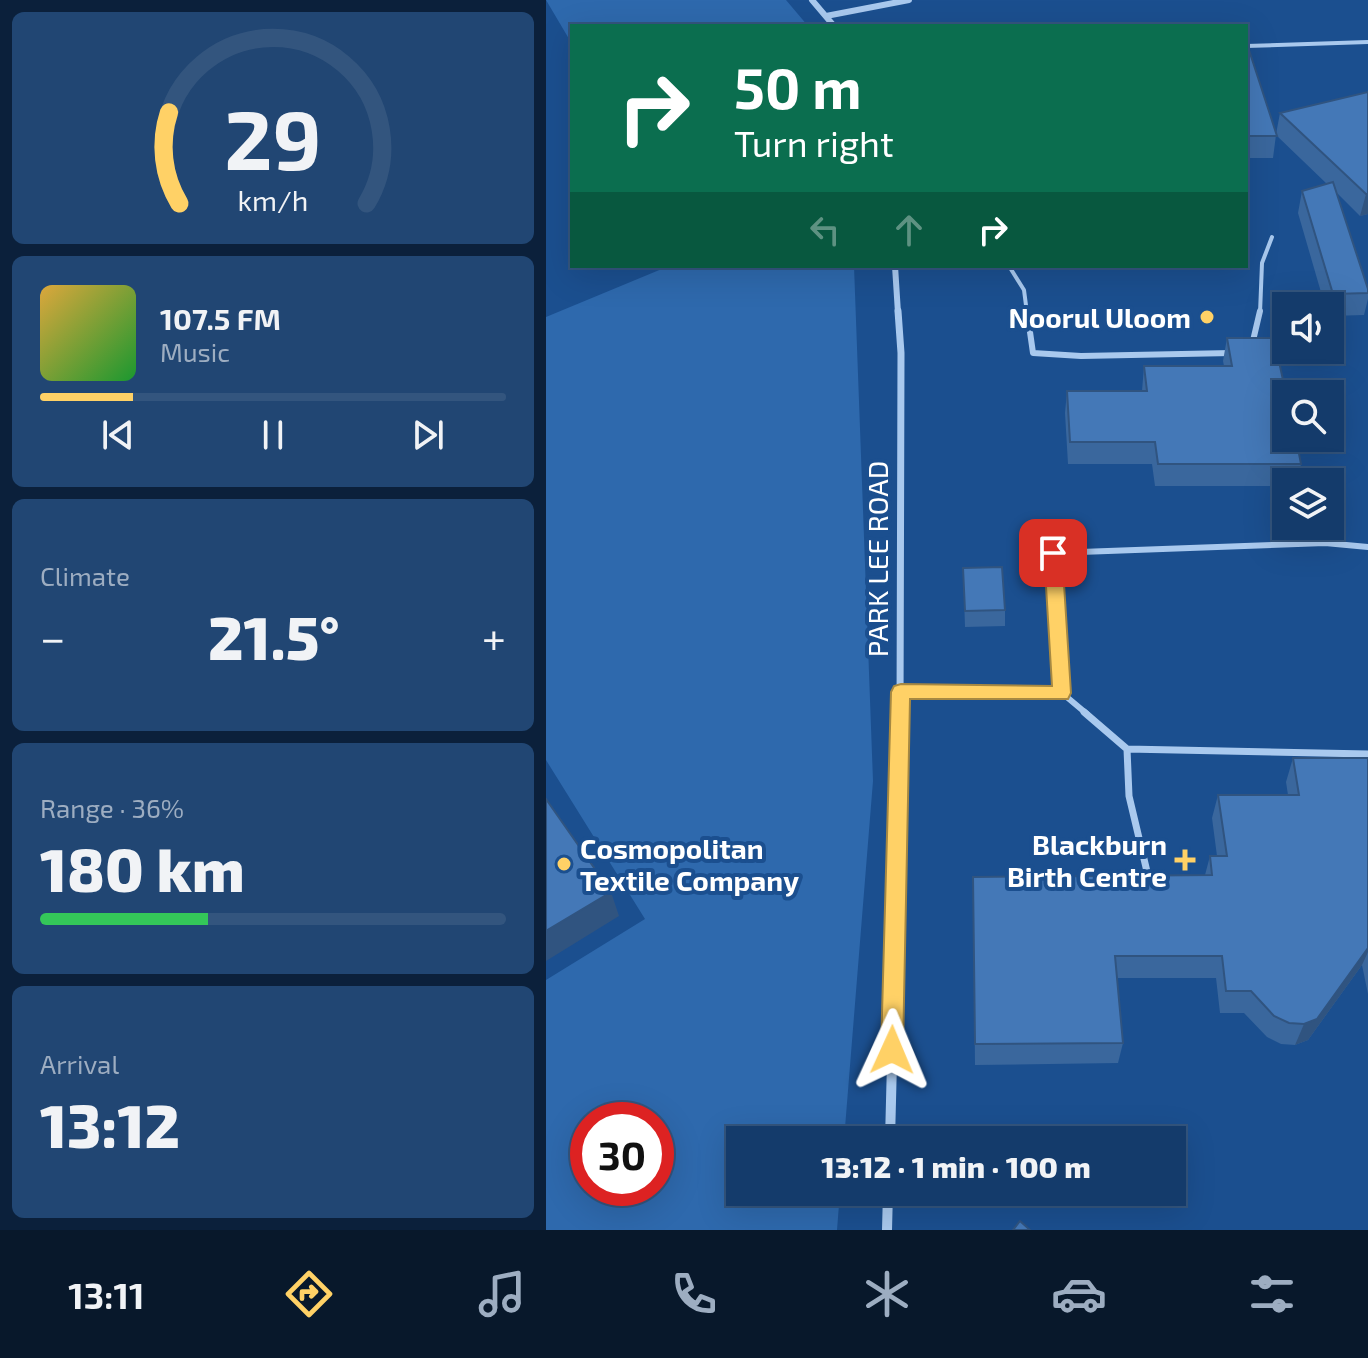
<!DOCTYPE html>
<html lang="en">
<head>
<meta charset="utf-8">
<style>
  :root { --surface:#143b6b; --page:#214673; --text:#f1f3f6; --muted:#9dadc1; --line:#33557e; --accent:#ffd166 }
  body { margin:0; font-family:"Exo 2",sans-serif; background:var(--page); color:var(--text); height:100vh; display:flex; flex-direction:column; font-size:30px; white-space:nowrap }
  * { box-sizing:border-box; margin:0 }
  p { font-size:26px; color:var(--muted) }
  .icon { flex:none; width:44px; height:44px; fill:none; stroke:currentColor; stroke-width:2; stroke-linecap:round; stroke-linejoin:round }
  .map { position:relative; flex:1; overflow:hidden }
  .side { display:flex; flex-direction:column; gap:12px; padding:12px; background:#0b203b; width:546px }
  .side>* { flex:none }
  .top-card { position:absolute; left:24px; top:24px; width:678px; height:244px; border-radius:0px; box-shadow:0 8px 32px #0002,0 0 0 2px var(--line); background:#0b6e4f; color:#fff; overflow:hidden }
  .buttons { position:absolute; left:726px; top:292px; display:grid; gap:16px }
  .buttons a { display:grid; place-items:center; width:72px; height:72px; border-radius:0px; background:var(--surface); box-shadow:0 8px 32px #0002,0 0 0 2px var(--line); font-size:40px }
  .speed { position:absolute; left:24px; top:1102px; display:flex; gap:16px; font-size:40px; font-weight:700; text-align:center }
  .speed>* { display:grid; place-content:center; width:104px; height:104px; border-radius:50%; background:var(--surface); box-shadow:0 8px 32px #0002,0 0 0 2px var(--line); line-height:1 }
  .speed .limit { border:12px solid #d22; background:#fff; color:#111 }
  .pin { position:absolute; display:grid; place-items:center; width:68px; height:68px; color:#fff; margin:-34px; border-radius:16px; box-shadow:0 4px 12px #0006 }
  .me { position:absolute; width:88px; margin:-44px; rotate:1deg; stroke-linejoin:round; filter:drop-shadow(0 0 6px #0008) }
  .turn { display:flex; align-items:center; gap:28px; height:168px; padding:0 32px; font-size:36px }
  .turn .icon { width:104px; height:104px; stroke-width:2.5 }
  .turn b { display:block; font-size:56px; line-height:68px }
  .lanes { display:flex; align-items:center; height:76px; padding:0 32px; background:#0003; justify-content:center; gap:40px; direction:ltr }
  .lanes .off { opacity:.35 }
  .big { font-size:60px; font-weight:800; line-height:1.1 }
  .side .card { flex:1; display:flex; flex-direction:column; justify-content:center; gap:12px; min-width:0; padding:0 28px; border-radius:12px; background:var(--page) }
  .side .dial { align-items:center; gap:0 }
  .dial svg { height:208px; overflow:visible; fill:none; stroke:var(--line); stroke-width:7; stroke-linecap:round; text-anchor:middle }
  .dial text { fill:var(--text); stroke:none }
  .song { display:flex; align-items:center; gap:24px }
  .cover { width:96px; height:96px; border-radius:12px; background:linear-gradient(135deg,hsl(40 70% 55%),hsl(130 70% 35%)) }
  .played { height:8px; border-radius:4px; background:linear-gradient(90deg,var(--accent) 20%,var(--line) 20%) }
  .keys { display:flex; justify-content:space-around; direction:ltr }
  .heat { display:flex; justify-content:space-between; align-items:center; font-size:44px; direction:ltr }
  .charge { height:12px; border-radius:6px; background:linear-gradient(90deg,#34c759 36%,var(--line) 0) }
  .trip { position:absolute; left:180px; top:1126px; width:460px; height:80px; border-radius:0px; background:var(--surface); box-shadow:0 8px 32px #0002,0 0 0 2px var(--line); font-weight:800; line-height:80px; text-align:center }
  .tab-bar { display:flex; height:128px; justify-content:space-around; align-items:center; background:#08182b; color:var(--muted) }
  .tab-bar .icon { width:56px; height:56px }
  .tab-bar .active { color:var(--accent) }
  .tab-bar b { font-size:36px; color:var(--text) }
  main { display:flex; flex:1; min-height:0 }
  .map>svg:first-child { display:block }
  .green { fill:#2e69ad; fill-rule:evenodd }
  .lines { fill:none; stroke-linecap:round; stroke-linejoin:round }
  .service-far2 { stroke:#a9c9ee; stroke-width:4 }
  .service-far1 { stroke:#a9c9ee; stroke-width:6 }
  .service { stroke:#a9c9ee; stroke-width:7 }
  .minor-far2 { stroke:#a9c9ee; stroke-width:6 }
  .minor-far1 { stroke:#a9c9ee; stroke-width:7 }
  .minor { stroke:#a9c9ee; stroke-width:10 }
  .wall { fill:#3a679d }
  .shaded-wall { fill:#305480 }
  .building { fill:#4478b7; stroke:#305480; stroke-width:2 }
  .route { fill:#ffd166; stroke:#a68842; stroke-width:2 }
  .poi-dot { fill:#ffd166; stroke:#1b4f8f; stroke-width:3 }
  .labels { text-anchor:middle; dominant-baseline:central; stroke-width:8; stroke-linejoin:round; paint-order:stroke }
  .poi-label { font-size:28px; font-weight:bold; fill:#fff; stroke:#1b4f8f; text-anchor:end }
  .street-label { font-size:28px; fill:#fff; stroke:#1b4f8f }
</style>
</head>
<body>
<main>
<section class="side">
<div class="card dial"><svg viewBox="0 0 100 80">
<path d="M14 69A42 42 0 1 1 86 69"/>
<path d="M14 69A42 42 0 0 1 10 34" stroke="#ffd166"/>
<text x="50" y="56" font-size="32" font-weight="700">29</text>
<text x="50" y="72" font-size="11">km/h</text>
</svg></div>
<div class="card">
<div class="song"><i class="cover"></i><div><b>107.5 FM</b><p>Music</p></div></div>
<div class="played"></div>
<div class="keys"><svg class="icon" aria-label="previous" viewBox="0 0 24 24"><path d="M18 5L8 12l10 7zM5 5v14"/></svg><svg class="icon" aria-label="pause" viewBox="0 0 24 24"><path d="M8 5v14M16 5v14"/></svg><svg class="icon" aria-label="next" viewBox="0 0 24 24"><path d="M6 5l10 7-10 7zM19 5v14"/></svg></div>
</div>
<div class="card"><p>Climate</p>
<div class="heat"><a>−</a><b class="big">21.5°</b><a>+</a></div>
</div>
<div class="card"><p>Range · 36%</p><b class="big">180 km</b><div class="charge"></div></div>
<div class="card"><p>Arrival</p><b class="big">13:12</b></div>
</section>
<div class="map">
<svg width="822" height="1230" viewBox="0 0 822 1230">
  <rect width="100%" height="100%" fill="#1b4f8f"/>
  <!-- green -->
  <path class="green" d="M0,0H240L262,26H26V44Z
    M123,266H308L327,781L298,1140H194V1192H294L291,1230H0V980L99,919L0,760V317ZM42,1120H110V1188H42Z"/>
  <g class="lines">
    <!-- service-far2 -->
    <path class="service-far2" d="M700,46L822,42
      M463,266L478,290L481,313
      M714,313L716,263L726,237"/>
    <!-- service-far1 -->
    <path class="service-far1" d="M481,311L487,353L535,356L686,353
      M706,345L714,311
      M355,692L516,693L541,714
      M516,693L507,553L779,543L822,547"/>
    <!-- service -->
    <path class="service" d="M538,712L581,749L822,754
      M581,749L583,796L603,880"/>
    <!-- minor-far2 -->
    <path class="minor-far2" d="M266,0L288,26
      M280,16L363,0
      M349,266L352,313"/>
    <!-- minor-far1 -->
    <path class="minor-far1" d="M352,311L355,353L354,714"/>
    <!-- minor -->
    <path class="minor" d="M344,1140L355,712
      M341,1230L342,1192"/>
  </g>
  <!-- wall -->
  <path class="wall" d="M700,50L730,134L734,113L822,92V214L814,216L791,193L822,289V299L818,315L784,316V306H779L752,213L756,191L781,184L730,135L727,158H700Z
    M681,338L755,464L751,482H740V486H609L606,464H522L519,413L521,391H596L598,366H678L677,361Z
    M417,568L459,610V626L419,627Z
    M747,758H822V994L816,965L762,1040L749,1045L735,1044L721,1037L698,1013H674L670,978H571L577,1043L572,1063L429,1065L427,877L659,875L664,856H671L666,818L672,795H742L740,782Z"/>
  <!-- shaded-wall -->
  <path class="shaded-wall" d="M820,194H822V214L814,216Z
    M65,892L73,916L0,961V931Z
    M822,948V952L816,965L762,1040L749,1045L758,1024Z"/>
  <!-- building -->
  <path class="building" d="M700,50H703L731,136H700Z
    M822,92V194H820L734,113Z
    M787,182L822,289V293L787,294L756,191Z
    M681,338H728L740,394V438H750L755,464H612L609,442H524L521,391H601L598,366H686Z
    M456,567L459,610L419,611L417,568Z
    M747,758H822V948L771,1019L758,1024L743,1023L728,1016L705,991H680L676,956H569L577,1043L429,1044L427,877L666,875L664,856H681L672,795H753Z
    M0,799L65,892L0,931Z
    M474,1221L484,1230H467Z"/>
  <!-- route -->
  <path class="route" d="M507,546L516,553L525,693L522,699H364L357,1050L354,1058L346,1061L338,1058L335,1050L345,692L348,686L355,684L506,686L498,553Z"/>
  <!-- markers -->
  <g class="poi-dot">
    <circle cx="661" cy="317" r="8"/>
    <path d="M635 848h8v8h8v8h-8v8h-8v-8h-8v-8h8z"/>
    <circle cx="18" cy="864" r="8"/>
  </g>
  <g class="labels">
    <!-- poi labels -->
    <g class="poi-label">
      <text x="645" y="317">Noorul Uloom</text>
      <text x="621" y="844">Blackburn<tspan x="621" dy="32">Birth Centre</tspan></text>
      <text x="34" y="848" text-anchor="start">Cosmopolitan<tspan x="34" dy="32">Textile Company</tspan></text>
    </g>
    <!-- street labels -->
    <g class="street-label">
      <text transform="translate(331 559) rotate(-90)">PARK LEE ROAD</text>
    </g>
  </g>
</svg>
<div class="buttons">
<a><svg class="icon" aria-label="sound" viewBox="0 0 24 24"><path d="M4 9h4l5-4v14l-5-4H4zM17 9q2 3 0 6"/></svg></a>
<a><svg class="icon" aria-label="search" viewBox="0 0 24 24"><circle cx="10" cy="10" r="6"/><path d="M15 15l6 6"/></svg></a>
<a><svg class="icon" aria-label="layers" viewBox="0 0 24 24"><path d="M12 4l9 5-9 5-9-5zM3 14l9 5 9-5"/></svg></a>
</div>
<div class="speed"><div class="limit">30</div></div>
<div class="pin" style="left:507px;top:553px;background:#d93025"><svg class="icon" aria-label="arrive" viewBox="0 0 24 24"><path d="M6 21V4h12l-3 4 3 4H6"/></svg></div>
<svg class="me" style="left:346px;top:1050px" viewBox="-20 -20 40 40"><path d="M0-17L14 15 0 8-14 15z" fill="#ffd166" stroke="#fff" stroke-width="4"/></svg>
<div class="trip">13:12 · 1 min · 100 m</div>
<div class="top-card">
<div class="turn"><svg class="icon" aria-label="right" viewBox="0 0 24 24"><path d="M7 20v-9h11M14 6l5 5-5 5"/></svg><div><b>50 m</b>Turn right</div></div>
<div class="lanes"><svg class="icon off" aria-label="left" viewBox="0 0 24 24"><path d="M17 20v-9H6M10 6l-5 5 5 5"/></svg><svg class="icon off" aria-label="ahead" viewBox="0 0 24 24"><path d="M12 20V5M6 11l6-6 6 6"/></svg><svg class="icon" aria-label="right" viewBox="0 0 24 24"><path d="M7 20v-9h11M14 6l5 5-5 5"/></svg></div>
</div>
</div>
</main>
<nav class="tab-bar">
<b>13:11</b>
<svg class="icon active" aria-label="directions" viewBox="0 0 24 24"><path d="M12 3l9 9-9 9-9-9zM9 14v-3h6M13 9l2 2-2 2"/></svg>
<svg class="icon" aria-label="music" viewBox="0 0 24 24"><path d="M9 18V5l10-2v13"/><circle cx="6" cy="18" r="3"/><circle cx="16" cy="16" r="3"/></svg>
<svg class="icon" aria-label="phone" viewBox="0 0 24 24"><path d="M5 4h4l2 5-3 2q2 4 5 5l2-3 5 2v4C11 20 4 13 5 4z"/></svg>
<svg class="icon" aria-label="climate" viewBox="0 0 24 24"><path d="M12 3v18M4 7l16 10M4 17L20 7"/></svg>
<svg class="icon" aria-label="car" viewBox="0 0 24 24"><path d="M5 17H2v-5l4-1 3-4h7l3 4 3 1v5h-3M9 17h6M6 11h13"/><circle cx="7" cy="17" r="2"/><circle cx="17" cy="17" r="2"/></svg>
<svg class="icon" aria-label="filters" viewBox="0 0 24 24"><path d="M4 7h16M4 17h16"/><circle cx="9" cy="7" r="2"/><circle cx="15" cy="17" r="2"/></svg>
</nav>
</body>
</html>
